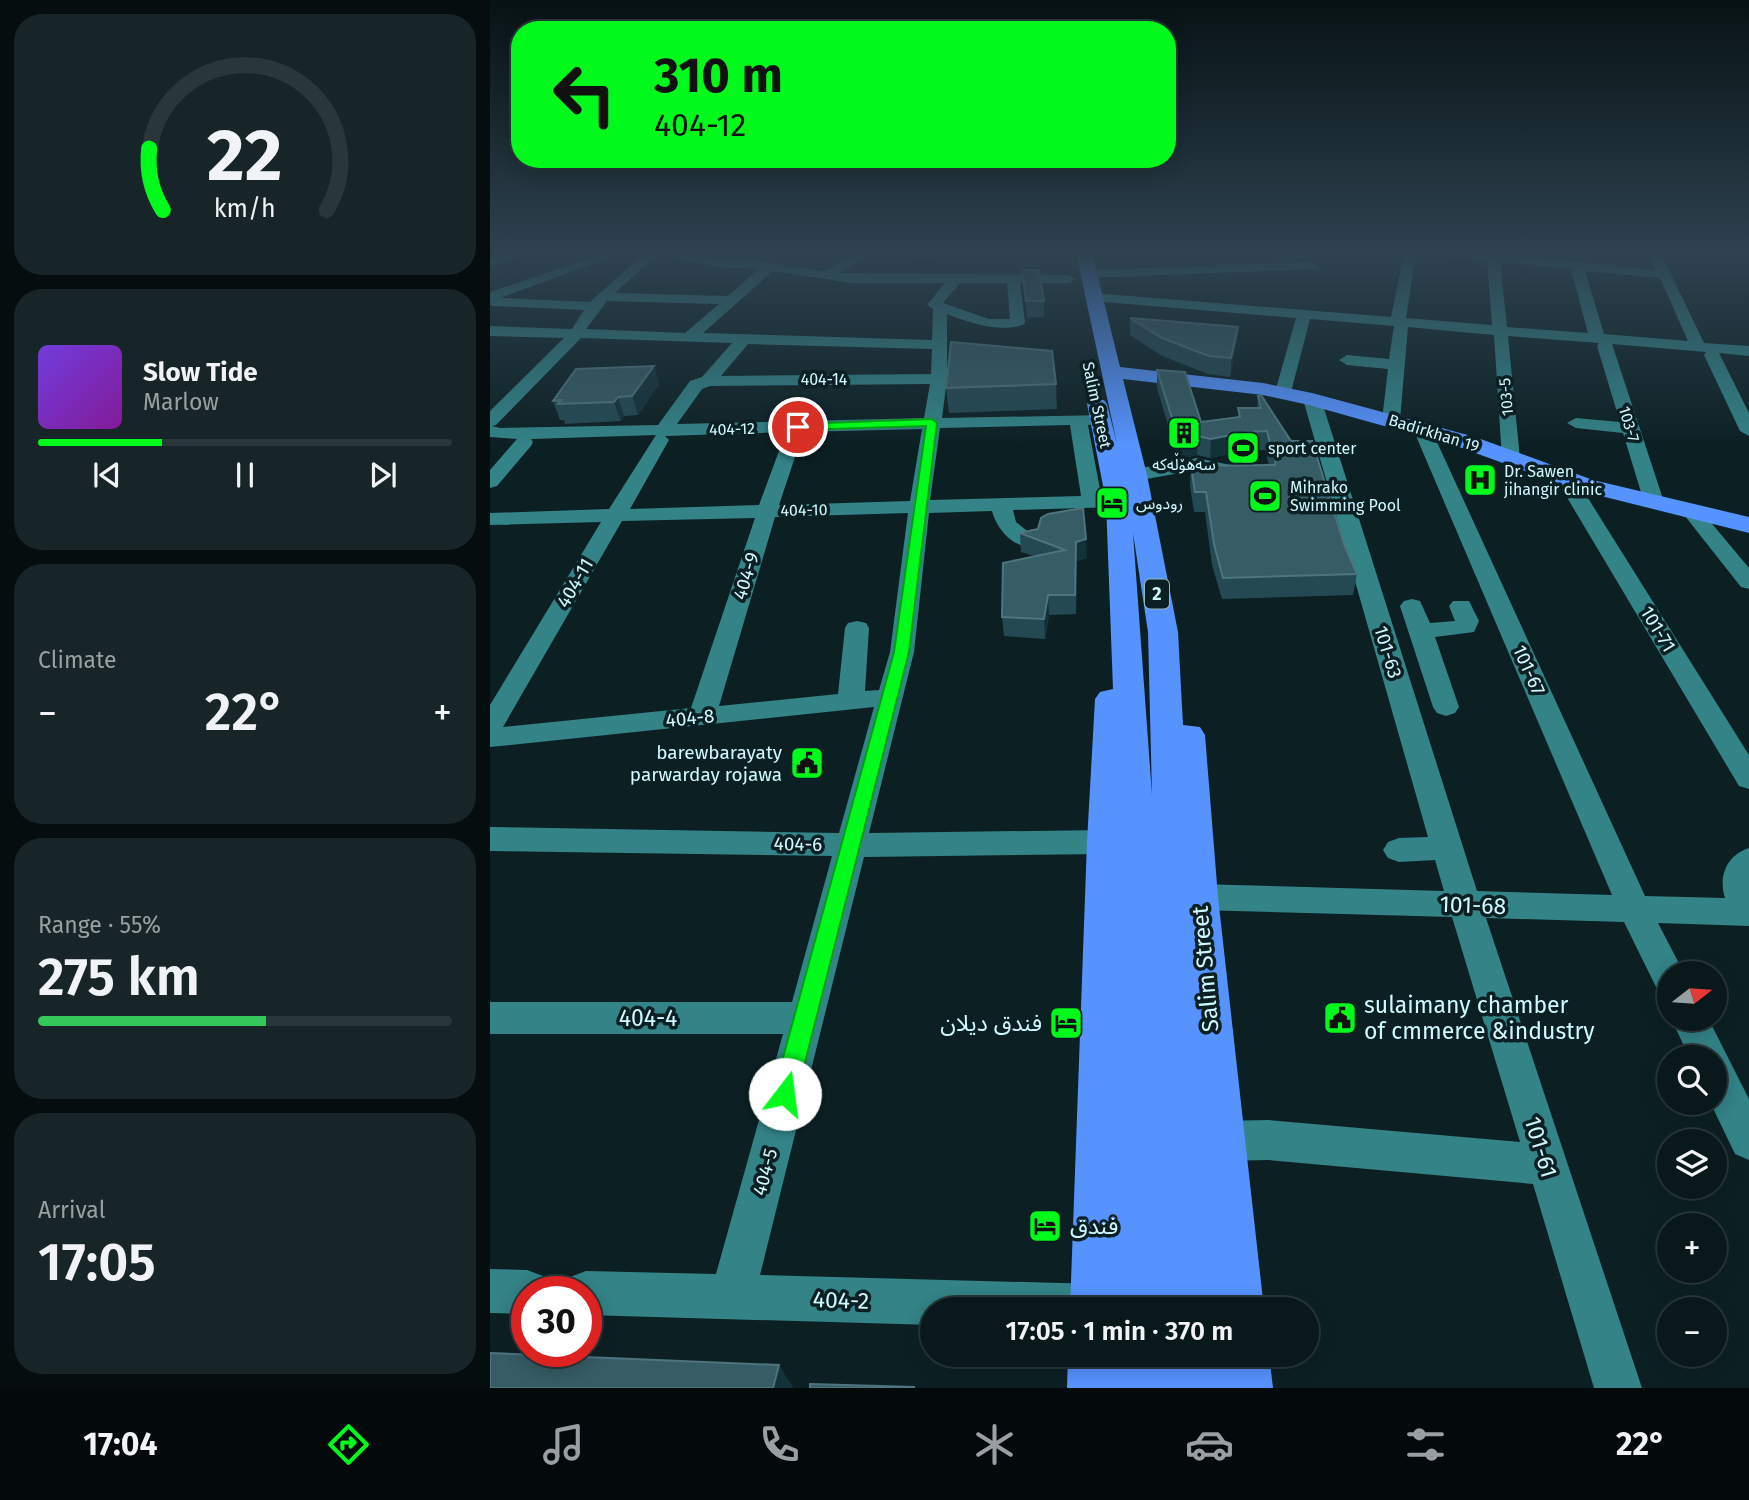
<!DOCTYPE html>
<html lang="en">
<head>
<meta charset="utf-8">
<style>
  :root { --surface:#09181b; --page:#172528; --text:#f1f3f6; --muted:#99a0a3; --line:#29373a; --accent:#00fa1c }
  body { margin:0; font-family:"Fira Sans","Noto Sans Arabic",sans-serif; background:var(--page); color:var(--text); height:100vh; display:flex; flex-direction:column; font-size:26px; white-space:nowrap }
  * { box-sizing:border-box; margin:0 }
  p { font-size:23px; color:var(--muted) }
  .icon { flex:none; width:38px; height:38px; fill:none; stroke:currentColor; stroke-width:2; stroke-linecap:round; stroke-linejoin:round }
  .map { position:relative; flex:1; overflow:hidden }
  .details { display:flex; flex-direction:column; gap:14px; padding:14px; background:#050d0f; width:490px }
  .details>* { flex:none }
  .banner { position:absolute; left:21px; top:21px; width:665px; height:147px; border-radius:28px; box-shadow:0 4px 18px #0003,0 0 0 2px var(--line); background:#00fa1c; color:#111; overflow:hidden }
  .needle { width:46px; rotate:73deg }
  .buttons { position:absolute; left:1167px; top:961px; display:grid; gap:14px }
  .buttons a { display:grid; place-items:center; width:70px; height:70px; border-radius:50%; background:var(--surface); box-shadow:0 4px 18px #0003,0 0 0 2px var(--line); font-size:35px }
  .speed { position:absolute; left:21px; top:1276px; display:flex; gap:14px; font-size:35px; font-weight:700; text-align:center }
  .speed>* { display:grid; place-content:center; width:91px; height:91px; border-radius:50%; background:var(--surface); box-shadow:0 4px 18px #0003,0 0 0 2px var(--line); line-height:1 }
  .speed .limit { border:10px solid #d22; background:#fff; color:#111 }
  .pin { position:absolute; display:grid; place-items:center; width:60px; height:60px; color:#fff; margin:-30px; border:4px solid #fff; border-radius:50%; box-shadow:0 2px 7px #0007 }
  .me { position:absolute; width:77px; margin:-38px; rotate:15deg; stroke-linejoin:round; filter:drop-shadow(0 0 5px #0008) }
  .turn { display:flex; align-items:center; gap:24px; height:147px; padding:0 28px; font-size:32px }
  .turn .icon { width:91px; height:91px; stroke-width:2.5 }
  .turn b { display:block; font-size:49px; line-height:60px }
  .big { font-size:52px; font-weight:600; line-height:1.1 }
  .details .card { flex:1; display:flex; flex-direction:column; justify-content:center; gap:10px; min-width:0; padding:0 24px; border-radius:28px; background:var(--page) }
  .details .dial { align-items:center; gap:0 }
  .dial svg { height:182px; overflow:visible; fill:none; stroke:var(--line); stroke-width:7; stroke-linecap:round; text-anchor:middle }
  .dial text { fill:var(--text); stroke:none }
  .song { display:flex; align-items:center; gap:21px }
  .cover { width:84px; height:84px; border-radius:10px; background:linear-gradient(135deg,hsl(260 70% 55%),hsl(290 70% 35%)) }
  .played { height:7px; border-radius:4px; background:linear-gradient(90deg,var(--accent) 30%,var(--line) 30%) }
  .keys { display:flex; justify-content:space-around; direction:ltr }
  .heat { display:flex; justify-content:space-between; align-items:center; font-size:38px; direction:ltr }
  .charge { height:10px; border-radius:5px; background:linear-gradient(90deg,#34c759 55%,var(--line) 0) }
  .trip { position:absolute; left:430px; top:1297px; width:399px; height:70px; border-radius:35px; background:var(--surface); box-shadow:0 4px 18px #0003,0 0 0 2px var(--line); font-weight:600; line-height:70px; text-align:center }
  .dock { display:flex; height:112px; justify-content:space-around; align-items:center; background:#040a0b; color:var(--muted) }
  .dock .icon { width:49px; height:49px }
  .dock .selected { color:var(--accent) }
  .dock b { font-size:32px; color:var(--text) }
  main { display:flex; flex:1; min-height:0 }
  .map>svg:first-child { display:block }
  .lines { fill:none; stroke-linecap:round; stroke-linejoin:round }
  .minor { fill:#338387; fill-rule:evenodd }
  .major { fill:#5693ff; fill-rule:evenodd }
  .wall { fill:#244953 }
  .shaded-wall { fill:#133138 }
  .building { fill:#365c65; stroke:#4e757e; stroke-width:2 }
  .route { fill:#00fa1c; stroke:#00a212; stroke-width:2 }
  .labels { text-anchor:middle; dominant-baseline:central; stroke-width:7; stroke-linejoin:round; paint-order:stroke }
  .far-street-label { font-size:16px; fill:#cff9ff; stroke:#0c2024 }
  .far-poi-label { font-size:16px; fill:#cff9ff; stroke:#0c2024; text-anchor:start }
  .shield { fill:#0c2024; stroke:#94b8bd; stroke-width:2 }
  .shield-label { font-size:18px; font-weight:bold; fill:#cff9ff }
  .street-label { font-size:19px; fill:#cff9ff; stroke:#0c2024 }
  .poi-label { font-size:19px; fill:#cff9ff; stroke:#0c2024; text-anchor:end }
  .near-street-label { font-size:23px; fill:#cff9ff; stroke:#0c2024 }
  .near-poi-label { font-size:23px; fill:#cff9ff; stroke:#0c2024; text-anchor:start }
</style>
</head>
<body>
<main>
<section class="details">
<div class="card dial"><svg viewBox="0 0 100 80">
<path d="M14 69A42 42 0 1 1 86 69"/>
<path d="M14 69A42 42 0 0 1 8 42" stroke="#00fa1c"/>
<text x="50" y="56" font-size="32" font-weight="700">22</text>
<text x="50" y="72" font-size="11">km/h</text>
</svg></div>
<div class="card">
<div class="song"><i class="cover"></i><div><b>Slow Tide</b><p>Marlow</p></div></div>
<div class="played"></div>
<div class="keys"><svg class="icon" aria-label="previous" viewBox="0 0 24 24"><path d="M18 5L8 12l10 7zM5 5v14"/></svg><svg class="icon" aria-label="pause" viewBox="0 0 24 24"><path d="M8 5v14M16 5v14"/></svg><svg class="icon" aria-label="next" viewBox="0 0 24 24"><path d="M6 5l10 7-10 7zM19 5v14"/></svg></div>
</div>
<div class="card"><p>Climate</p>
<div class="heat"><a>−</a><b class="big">22°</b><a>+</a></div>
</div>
<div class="card"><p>Range · 55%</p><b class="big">275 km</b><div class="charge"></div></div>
<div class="card"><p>Arrival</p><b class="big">17:05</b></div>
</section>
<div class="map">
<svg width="1259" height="1388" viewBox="0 0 1259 1388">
  <rect width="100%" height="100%" fill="#0c2024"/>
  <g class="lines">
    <!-- minor -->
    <path class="minor" d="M19,253H37L0,267V259Z
      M116,253H133L10,298L100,302L155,253H169L125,293L238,296L269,269L227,267L175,256L173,253H195L227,259H253L335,271L367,253H381L350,273L579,275L586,279L579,283H530L535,322L533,325C506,332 483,324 457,314V379L452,418L616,415L619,419L616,423L598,425L611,495L635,497L638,501L635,505L628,507L523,510L526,522L550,541L547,546C525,551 507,530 502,511L439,513L424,652L379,833L615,830L626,834L630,842L626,850L615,854L374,857L270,1275L607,1284L623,1291L629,1309H443V1325L96,1315V1292H74L80,1277L96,1271L226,1274L293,1034H0V1002H302L342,856L0,851V827L349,833L384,707L0,747V705L111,522L0,525V513L119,509L166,435L41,439L43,442L41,446L7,486L0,488V470L27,439L0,437V411L74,338L0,336V326L82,329L94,310L4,306L0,305V292ZM283,271L362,283H455L437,305L443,309L442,340L213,333ZM470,283H517L520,319H499L453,303ZM117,301L229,304L195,333L96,329ZM91,338L242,343L212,377L200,381L168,425L10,428L2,426L6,425ZM258,344L442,349L441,374L231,376ZM440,384L434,418L187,424L212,389L220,386ZM580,425L591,496L440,500L450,428ZM432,429L420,501L289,505L312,436L309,432ZM296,432L269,505L140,509L179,440L175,436ZM418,513L400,652L389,690L375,691L379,628L376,623L367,621L358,623L355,628L348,694L229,706L285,517ZM265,518L201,708L13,727L132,521Z
      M410,253H456C447,260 419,260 410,253Z
      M914,253H926L916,318L1002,325L997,261L960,257L954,253H1003L1166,270L1159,253H1171L1214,343L1259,346V356L1229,353L1259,413V436L1250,431L1214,355L1216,352L1122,344L1174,502L1171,506H1157L1154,502L1133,433L1086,428L1077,423L1086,418L1130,422L1107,346L1109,343L1018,336L1030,459L1021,465L1012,459L1004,335L918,327L910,420L901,425L892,420L898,369L857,365L849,360L857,355L899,359L904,326L820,319L801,392L793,397L785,392L806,318L603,301L596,297L603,293L901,317ZM1010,262L1081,269L1098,333L1017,327ZM1095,271L1170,278L1198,341L1114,334Z
      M821,262L828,266L826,269L598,278L591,274L598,270Z
      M822,394L831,399L987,891L1122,895L923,429L932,424L941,429L1155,896L1235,898C1228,876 1237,855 1259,848V926L1168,923L1194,973H1180V995L1168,991L1134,922L996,918L1152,1388H1104L1043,1184L778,1160L731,1161L717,1155L711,1141L717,1127L731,1121L778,1120L1030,1142L962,917L708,910L696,906L692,897L696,888L708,884L954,891L945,860L909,862L898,858L893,850L898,842L909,838L938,837L813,399Z
      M707,458L764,470L767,474L757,480L707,470L645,481L635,475L645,469Z
      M1076,473L1086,479L1259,755V789L1249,786L1066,479Z
      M1201,505L1208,507L1259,568V589L1251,587L1191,511L1194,507Z
      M922,599L930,601L940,623L965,621L959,606L963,601H979L989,621L984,632L945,637L969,707L965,713L956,716L947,713L943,707L910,606L914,601Z
      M1181,1018H1218L1259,1099V1160L1245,1154L1220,1102H1225V1057H1199Z
      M0,1269L37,1270L53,1276L59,1292H37V1314L0,1313Z"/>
    <!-- major -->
    <path class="major" d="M586,253H602L630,367L773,383L822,393L985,437L1103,480L1259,517V533L1087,490L969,447L819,405L773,395L633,379L657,475L688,632L693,725L710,727L715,735L728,897L774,1309H580L597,842L605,699L610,692L623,689L616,501L597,404L600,400H614L617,404L627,444ZM643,533L658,632L662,795Z
      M578,1354H779L783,1388H577Z"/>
  </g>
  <!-- wall -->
  <path class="wall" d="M532,270L554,301V317L537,318Z
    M640,318L748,327L746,345L740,377L718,374L672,356L640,335Z
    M164,366L169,384L148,415L134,416L131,421L75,424L74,420H70L63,401Z
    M667,370L711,422L748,417V408H767L768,396L854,544L867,574L863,595L732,599L722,565L715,512H704L700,486L701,466H779L775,450L754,451L720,458L707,455L688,459L667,388Z
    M566,384L567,409L459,413L456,388Z
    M548,529L597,558L587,561L586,614L559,615L555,639L514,636L512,617L544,556L531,552L530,533Z"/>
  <!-- shaded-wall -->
  <path class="shaded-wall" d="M748,327L746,345L740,377L741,358Z
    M164,366L169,384L148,415L142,396Z
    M128,397L134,416L131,421L124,402Z
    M756,432L754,451L720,458L721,439Z
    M708,436L707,455L688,459L689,440Z
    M596,539L597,558L587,561L586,614V542Z
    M558,595L559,615L555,639L554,619Z
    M289,1365L303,1387V1388H283Z"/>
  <!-- building -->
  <path class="building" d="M532,270H549L554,301H536Z
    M640,318L748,327L741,358L719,356L672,338Z
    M461,342L562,351L566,384L456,388Z
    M164,366L142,396L128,397L124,402L68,404L71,400L63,401L86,369Z
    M667,370L695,372L711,422L750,417L748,408H771L768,396L771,395L801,441H822L854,544L867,574L733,578L724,544L716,492H705L701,466L785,465L786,455L782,452L777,431L756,432L721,439L708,436L689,440Z
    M593,508L596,539L586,542L585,595H558L554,619L512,617L513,563L575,550L530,533L548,529L551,518L558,514Z
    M0,1353L289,1365L283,1388H0Z
    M320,1384L425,1387L320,1388Z"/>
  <!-- sky -->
  <linearGradient id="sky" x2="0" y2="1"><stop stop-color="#071214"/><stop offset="0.57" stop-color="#2e4250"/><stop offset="1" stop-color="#2e4250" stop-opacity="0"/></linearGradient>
  <rect width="1259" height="447" fill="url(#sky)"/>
  <!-- route -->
  <path class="route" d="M442,419L447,423L419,652L307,1094L303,1102L295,1105L287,1102L283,1094L404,652L436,426L308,430L302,427L308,424Z"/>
  <!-- icons -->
  <defs>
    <symbol id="building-square" viewBox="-11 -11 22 22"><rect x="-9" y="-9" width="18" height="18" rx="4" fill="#00fa1c" stroke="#0c2024"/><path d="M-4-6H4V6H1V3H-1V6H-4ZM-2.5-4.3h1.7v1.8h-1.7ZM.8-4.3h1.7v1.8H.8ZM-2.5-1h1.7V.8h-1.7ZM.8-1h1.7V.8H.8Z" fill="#111"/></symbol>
    <symbol id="stadium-square" viewBox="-11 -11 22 22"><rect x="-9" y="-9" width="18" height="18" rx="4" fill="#00fa1c" stroke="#0c2024"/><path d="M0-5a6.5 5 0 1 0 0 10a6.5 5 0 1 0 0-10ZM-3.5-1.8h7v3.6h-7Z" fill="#111"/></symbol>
    <symbol id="hospital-square" viewBox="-11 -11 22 22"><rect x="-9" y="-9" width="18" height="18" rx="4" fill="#00fa1c" stroke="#0c2024"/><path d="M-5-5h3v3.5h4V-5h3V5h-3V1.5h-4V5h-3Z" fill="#111"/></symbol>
    <symbol id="hotel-square" viewBox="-11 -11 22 22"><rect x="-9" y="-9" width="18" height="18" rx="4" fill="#00fa1c" stroke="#0c2024"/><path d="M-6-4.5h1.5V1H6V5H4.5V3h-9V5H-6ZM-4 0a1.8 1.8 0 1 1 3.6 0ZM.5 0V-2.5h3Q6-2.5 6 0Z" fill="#111"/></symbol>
    <symbol id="civic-square" viewBox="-11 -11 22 22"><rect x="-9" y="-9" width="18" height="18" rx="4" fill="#00fa1c" stroke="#0c2024"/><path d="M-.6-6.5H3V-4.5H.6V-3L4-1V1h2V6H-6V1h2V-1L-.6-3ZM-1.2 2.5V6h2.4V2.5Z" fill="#111"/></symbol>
  </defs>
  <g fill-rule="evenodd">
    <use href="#building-square" x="675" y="414" width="38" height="38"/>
    <use href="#stadium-square" x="734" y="429" width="38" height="38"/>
    <use href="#hospital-square" x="971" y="461" width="38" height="38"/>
    <use href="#stadium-square" x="756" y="477" width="38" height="38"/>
    <use href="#hotel-square" x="603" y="484" width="38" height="38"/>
    <use href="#civic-square" x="298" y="744" width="38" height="38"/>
    <use href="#civic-square" x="831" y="999" width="38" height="38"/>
    <use href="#hotel-square" x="557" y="1004" width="38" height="38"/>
    <use href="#hotel-square" x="536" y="1207" width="38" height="38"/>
  </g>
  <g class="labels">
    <!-- far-street labels -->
    <g class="far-street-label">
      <text x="334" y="379">404-14</text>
      <text transform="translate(1016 397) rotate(-95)">103-5</text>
      <text transform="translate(607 405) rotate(78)">Salim Street</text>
      <text transform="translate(1139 424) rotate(73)">103-7</text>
      <text transform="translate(242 429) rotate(-2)">404-12</text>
      <text transform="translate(944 433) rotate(17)">Badirkhan 19</text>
      <text transform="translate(314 510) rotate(-1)">404-10</text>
    </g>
    <!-- far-poi labels -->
    <g class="far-poi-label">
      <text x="778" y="448">sport center</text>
      <text x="694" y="464" text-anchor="middle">سەهۆڵەکە</text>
      <text x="1014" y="471">Dr. Sawen<tspan x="1014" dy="18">jihangir clinic</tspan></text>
      <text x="800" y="487">Mihrako<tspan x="800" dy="18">Swimming Pool</tspan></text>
      <text x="646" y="503">رودوس</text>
    </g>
    <!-- shield labels -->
    <rect class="shield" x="655" y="579.5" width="24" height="29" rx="5"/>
    <g class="shield-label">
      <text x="667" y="594">2</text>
    </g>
    <!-- street labels -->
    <g class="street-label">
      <text transform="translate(256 576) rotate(-73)">404-9</text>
      <text transform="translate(85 583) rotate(-60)">404-11</text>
      <text transform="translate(1168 629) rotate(59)">101-71</text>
      <text transform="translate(898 652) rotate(73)">101-63</text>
      <text transform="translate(1039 670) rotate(66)">101-67</text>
      <text transform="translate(200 718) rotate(-6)">404-8</text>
      <text transform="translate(308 844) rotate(1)">404-6</text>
      <text transform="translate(275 1172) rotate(-75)">404-5</text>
    </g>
    <!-- poi labels -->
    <g class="poi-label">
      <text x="292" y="752">barewbarayaty<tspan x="292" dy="22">parwarday rojawa</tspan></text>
    </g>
    <!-- near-street labels -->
    <g class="near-street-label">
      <text transform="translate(983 905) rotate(2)">101-68</text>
      <text transform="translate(715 969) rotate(-95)">Salim Street</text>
      <text x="158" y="1018">404-4</text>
      <text transform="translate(1051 1147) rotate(73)">101-61</text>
      <text transform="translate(351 1300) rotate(2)">404-2</text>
    </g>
    <!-- near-poi labels -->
    <g class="near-poi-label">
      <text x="874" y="1005">sulaimany chamber<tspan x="874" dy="26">of cmmerce &amp;industry</tspan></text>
      <text x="552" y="1023" text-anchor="end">فندق ديلان</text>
      <text x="580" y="1226">فندق</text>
    </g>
  </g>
</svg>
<div class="buttons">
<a><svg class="needle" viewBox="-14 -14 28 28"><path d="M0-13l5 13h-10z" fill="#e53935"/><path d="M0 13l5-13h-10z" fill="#99a0a3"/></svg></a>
<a><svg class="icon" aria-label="search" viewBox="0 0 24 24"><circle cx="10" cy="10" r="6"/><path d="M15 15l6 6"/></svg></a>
<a><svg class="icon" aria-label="layers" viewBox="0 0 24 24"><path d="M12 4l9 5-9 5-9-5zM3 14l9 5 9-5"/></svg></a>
<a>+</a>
<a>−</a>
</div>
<div class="speed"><div class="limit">30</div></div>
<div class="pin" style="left:308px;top:427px;background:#d93025"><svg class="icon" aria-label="arrive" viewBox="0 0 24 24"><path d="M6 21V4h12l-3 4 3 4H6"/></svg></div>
<svg class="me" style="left:295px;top:1094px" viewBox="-20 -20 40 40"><circle r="19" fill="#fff"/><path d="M0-13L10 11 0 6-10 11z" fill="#00fa1c"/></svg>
<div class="trip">17:05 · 1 min · 370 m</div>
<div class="banner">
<div class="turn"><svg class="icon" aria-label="left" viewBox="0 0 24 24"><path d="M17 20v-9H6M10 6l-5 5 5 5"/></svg><div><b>310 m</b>404-12</div></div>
</div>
</div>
</main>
<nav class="dock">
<b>17:04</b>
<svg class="icon selected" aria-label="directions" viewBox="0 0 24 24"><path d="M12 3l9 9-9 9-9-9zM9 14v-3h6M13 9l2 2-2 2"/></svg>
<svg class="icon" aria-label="music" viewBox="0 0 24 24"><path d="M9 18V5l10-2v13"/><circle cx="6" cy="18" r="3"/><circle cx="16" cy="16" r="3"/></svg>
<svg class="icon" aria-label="phone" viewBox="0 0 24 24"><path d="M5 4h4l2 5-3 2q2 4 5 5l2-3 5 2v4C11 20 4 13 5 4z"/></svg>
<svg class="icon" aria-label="climate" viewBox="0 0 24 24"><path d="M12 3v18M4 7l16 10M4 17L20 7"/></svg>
<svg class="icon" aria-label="car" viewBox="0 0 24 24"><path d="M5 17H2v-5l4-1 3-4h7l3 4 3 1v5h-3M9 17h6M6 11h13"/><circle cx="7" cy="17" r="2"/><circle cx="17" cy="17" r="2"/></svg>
<svg class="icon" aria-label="filters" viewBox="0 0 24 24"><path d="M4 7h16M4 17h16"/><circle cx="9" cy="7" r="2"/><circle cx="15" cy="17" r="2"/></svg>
<b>22°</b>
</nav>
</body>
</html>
